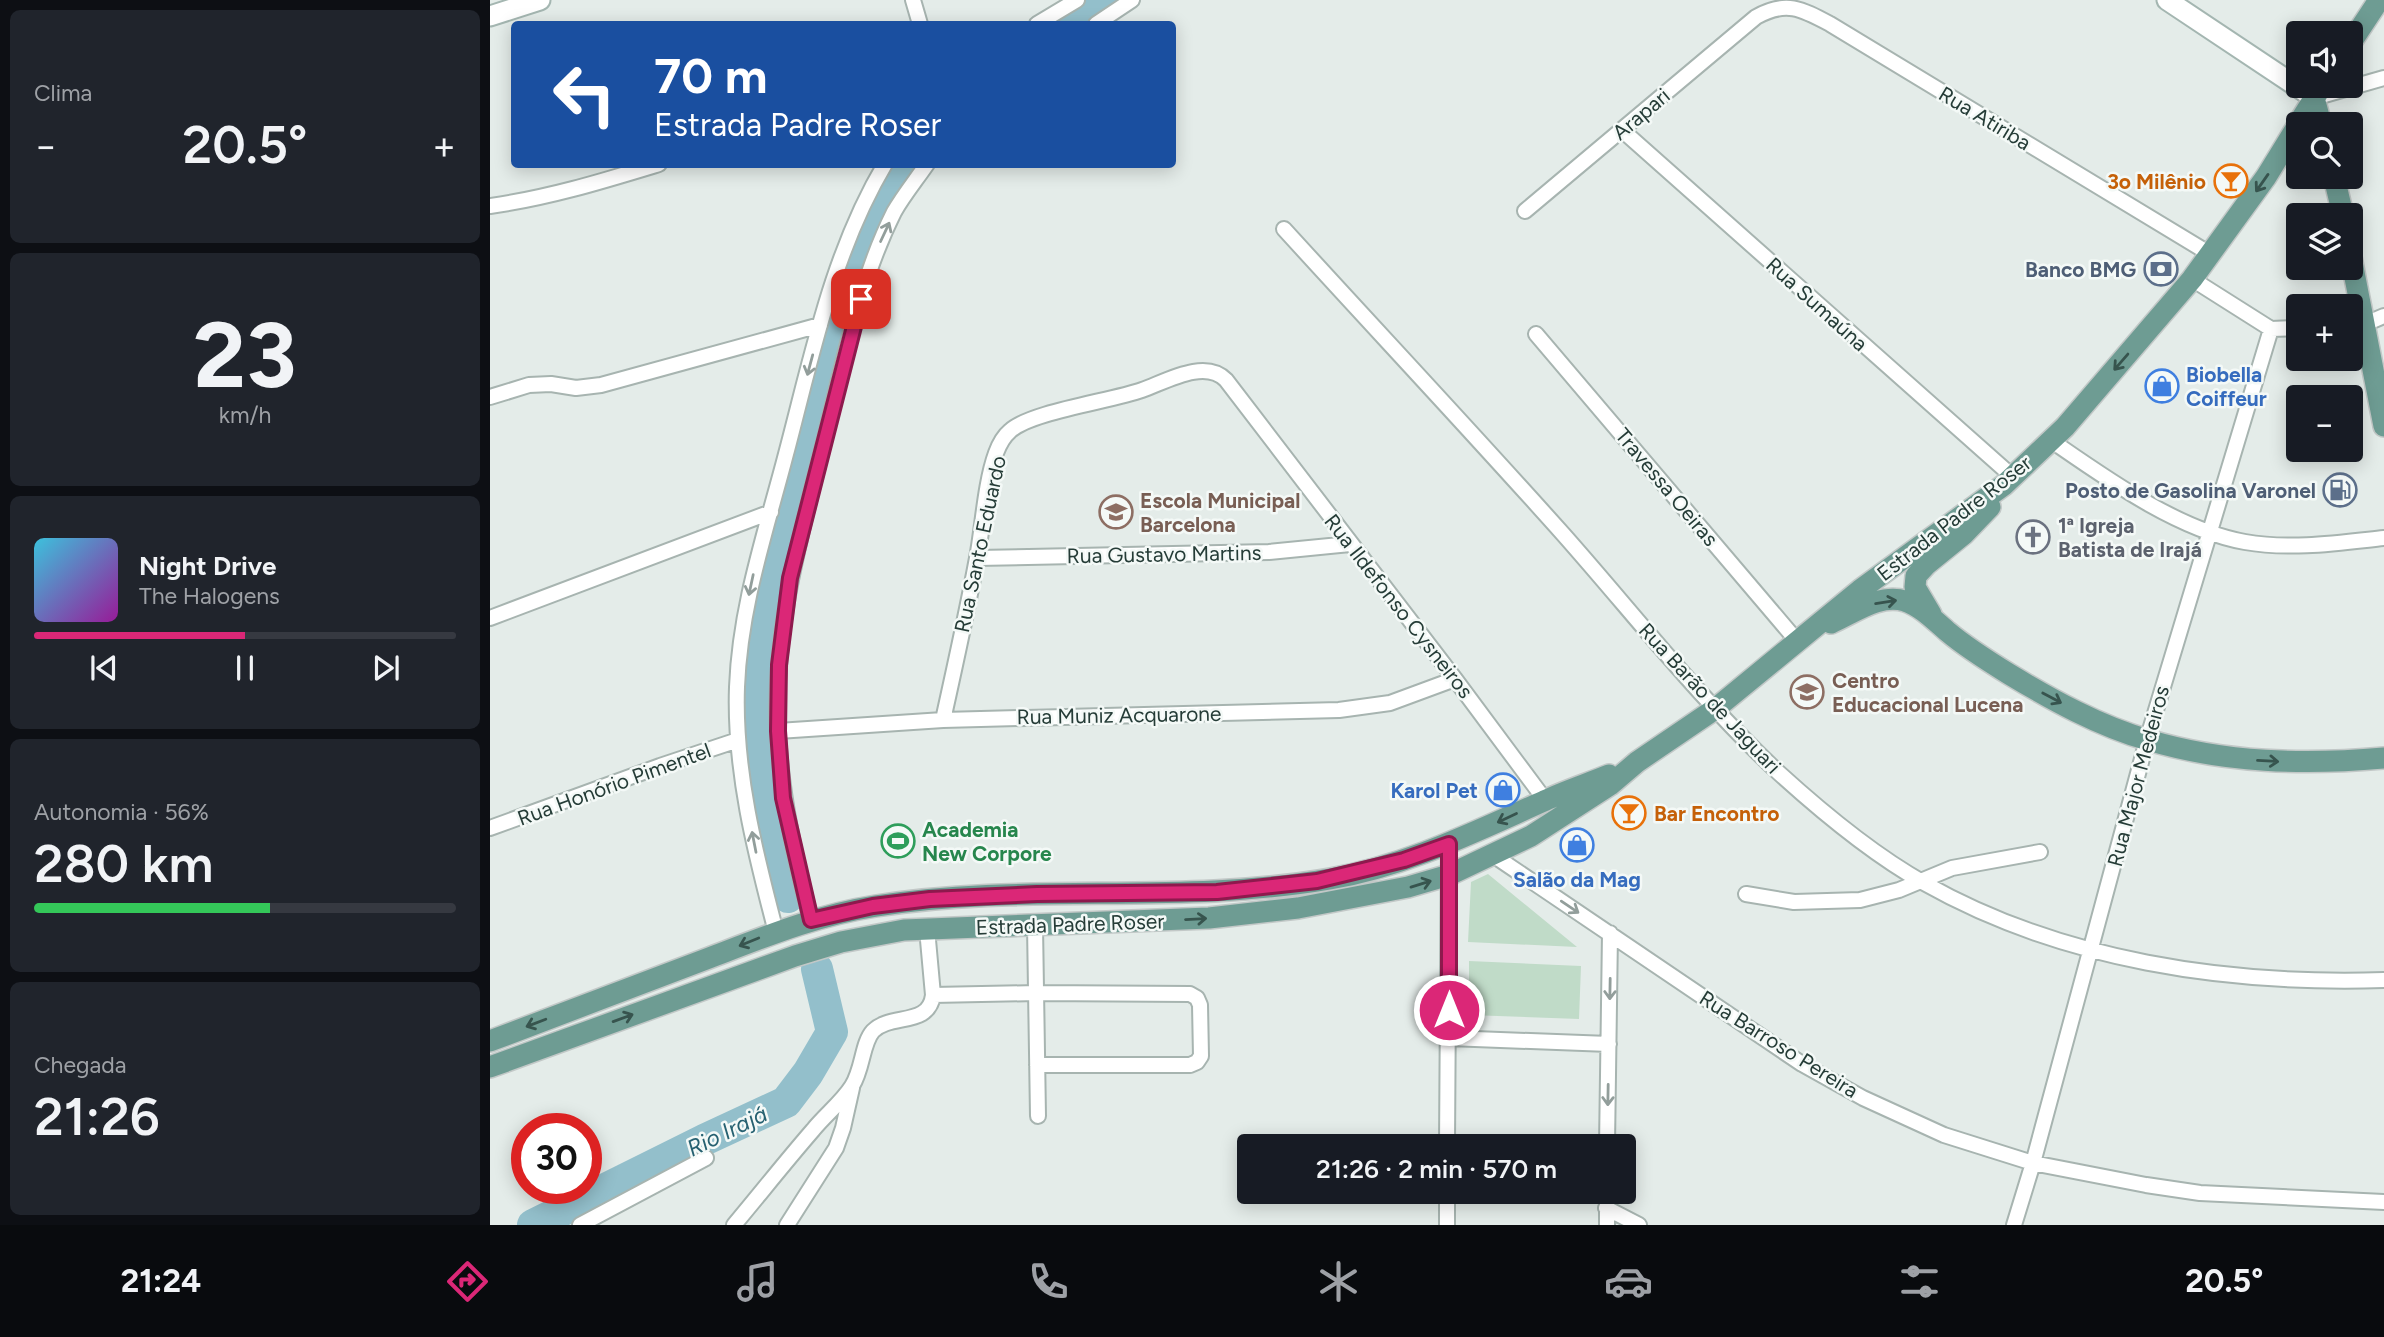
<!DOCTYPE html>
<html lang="pt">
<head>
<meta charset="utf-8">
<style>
  :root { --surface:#171b24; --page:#20242c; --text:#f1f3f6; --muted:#9ea1a6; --line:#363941; --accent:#db2777 }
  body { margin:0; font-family:Figtree,sans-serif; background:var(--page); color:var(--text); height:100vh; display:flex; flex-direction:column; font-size:26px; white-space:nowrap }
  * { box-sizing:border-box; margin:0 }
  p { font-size:23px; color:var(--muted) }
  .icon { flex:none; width:38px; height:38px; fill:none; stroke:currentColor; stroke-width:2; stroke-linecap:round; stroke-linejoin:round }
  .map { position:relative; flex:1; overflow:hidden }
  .details { display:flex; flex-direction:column; gap:10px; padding:10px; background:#0d0f14; width:490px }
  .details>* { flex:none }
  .guide { position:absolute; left:21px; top:21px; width:665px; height:147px; border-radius:7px; box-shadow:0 4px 18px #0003; background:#1a4fa0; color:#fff; overflow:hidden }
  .buttons { position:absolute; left:1796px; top:21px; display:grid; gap:14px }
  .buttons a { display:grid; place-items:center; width:77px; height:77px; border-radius:7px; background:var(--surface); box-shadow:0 4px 18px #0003; font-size:35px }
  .speed { position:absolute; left:21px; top:1113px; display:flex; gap:14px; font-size:35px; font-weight:700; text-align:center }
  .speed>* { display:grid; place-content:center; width:91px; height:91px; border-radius:50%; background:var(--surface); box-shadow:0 4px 18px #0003; line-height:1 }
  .speed .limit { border:10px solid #d22; background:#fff; color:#111 }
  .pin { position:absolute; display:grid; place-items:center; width:60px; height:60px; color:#fff; margin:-30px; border-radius:14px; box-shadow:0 4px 10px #0006 }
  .me { position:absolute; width:77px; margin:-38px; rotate:0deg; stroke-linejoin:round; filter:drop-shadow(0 0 5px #0008) }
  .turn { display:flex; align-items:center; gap:24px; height:147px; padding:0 28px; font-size:32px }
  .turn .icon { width:91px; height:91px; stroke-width:2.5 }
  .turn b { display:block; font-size:49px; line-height:60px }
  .big { font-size:52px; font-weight:600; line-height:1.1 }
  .details .tile { flex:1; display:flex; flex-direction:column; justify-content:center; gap:10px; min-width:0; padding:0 24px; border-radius:10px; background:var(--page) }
  .details .dial { align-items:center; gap:0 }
  .dial b { font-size:91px; line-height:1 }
  .song { display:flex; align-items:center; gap:21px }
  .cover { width:84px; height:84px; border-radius:10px; background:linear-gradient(135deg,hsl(190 70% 55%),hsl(300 70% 35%)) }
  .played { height:7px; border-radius:4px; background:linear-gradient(90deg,var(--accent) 50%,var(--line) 50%) }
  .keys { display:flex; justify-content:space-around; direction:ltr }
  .heat { display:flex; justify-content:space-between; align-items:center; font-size:38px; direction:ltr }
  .charge { height:10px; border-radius:5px; background:linear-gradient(90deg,#34c759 56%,var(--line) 0) }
  .trip { position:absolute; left:747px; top:1134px; width:399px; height:70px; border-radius:7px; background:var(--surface); box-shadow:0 4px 18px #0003; font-weight:600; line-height:70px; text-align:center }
  .dock { display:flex; height:112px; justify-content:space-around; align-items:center; background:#090b0e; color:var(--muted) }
  .dock .icon { width:49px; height:49px }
  .dock .active { color:var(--accent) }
  .dock b { font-size:32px; color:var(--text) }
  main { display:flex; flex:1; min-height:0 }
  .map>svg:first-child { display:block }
  .green { fill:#c0dbc8 }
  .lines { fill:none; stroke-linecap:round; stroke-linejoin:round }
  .river { stroke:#93bfcb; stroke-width:32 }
  .street-casing { stroke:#a7b4b0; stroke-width:18 }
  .secondary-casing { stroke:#a4b6b1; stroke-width:23 }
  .primary-casing { stroke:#c2c8c7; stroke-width:24 }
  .street { stroke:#fff; stroke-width:14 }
  .secondary { stroke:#fff; stroke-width:19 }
  .primary { stroke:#6e9c93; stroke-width:21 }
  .oneway { stroke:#37544e }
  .oneway2 { stroke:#929e9b }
  .route-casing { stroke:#8e194d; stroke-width:18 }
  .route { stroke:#db2777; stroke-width:12 }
  .labels { text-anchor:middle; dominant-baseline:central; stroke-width:5; stroke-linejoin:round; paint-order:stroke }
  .street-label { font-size:21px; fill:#253c37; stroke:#f4f9f7 }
  .food-label { font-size:21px; font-weight:bold; fill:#c56008; stroke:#f4f9f7; text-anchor:end }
  .service-label { font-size:21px; font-weight:bold; fill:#4e5e75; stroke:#f4f9f7; text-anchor:end }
  .shop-label { font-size:21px; font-weight:bold; fill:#366cbe; stroke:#f4f9f7; text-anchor:start }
  .education-label { font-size:21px; font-weight:bold; fill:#785e54; stroke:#f4f9f7; text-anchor:start }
  .worship-label { font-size:21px; font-weight:bold; fill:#5b616d; stroke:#f4f9f7; text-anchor:start }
  .leisure-label { font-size:21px; font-weight:bold; fill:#27864d; stroke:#f4f9f7; text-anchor:start }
  .water-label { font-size:23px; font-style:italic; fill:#266171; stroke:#f4f9f7 }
</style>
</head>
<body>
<main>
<section class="details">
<div class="tile"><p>Clima</p>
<div class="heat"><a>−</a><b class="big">20.5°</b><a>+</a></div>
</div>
<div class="tile dial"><b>23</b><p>km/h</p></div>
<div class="tile">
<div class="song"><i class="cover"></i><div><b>Night Drive</b><p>The Halogens</p></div></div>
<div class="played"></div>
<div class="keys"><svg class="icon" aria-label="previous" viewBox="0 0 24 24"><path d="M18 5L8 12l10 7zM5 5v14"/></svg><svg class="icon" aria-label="pause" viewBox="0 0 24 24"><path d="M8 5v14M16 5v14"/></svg><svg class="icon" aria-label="next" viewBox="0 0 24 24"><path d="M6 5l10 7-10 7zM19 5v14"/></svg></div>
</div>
<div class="tile"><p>Autonomia · 56%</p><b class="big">280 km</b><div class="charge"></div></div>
<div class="tile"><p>Chegada</p><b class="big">21:26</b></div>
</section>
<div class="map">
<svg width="1894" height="1225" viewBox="0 0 1894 1225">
  <rect width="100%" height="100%" fill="#e4ece9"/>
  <!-- green -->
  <path class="green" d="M998,874L1087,947L978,942L981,882Z
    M979,961L1091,966L1089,1019L979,1015Z"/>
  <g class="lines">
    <!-- river -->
    <path class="river" d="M578,24L617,0
      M298,897L273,778L267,697L270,644L287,554L350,304L371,232L410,164
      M43,1225L214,1140L296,1102L318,1073L342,1032L327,969"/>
    <defs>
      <path id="street" d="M423,0L430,24
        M547,24L587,0
        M606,24L642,0
        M1824,98L1894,78
        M1132,130L1523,477
        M0,206C58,198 113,181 169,164
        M1035,211L1266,17C1296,0 1312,9 1340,24L1720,254
        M794,229C887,331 981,431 1073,534C1144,614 1210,700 1289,773C1333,813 1382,854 1434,883C1572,961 1737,985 1894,980
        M1702,279L1781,329L1808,328
        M1860,325L1875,324L1894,316
        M1046,334L1307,641
        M0,397L39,385L61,384L86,388L111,385L330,325
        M1562,441C1617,479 1688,530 1755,542C1801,550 1848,543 1894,538
        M487,558L779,552L860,544
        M0,618L281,512
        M453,720C465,666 477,612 487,558C493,526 495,483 506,453C509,445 514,436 520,431C540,412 621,401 652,390C675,382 715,358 736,380L965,679L1055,800
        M288,731L453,720L849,710L900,703L965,679
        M0,828L170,766L248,740
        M1003,855L1312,1064L1373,1098L1454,1135L1543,1163L1656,1185L1710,1193L1894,1202
        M1256,894L1304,902L1370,900L1409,890L1462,868L1550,852
        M321,920C305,858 291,796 288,732C283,634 308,544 332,450C352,371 367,286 404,212C413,196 426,180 437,164
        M545,926L548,1116
        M437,929L443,995
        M286,932C265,852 244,770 247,687C250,606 276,531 296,454C322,356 342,253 395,164
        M959,1038L1119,1044
        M957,1146L959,844
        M1117,1146L1120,933
        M1117,1192V1225
        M1116,1208L1149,1225
        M90,1225L216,1158
        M244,1225C270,1194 296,1161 323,1130C335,1115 352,1102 362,1086C373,1069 372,1043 383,1031C401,1013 439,1027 443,995L546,993L700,994L707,998L710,1005L711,1056L707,1062L700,1065H547
        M297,1225L346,1148L353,1128L362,1088
        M957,1225V1192
        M1524,1225L1543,1163L1657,740L1781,329"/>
      <path id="secondary" d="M1677,0L1824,98
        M0,16L50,0"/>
      <path id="primary" d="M1860,44L1889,0
        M1824,98L1831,124
        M1808,124L1832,86
        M1844,177L1853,215
        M1860,252L1894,426
        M1441,614L1425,587L1426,576L1437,564L1474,534L1500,507
        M1341,623C1364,613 1390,593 1415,601C1432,607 1445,621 1458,632C1477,648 1498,661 1519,674C1562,700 1609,726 1658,740C1735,763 1814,765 1894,758
        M0,1041C73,1013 146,986 219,958C274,937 327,915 386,906C536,882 690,905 840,879C916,866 984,832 1054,801C1075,791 1097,784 1119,775
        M0,1067L305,956L351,942L414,930L719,918L808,908L918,887L959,875L1041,836L1120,785L1147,762L1225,709L1370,590L1514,485L1575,427L1702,279L1776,177L1808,125"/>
    </defs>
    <!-- street casing -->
    <use href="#street" class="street-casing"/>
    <!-- secondary casing -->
    <use href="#secondary" class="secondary-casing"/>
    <!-- primary casing -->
    <use href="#primary" class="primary-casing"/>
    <!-- street -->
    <use href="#street" class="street"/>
    <!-- secondary -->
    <use href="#secondary" class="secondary"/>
    <!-- primary -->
    <use href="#primary" class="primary"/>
  </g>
  <!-- one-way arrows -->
  <defs><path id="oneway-shaft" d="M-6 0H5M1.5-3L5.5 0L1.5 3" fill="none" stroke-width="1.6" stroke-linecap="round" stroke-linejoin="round" transform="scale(1.75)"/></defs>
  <g class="oneway">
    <use href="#oneway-shaft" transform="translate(1772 183) rotate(125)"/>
    <use href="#oneway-shaft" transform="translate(1631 362) rotate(131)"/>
    <use href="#oneway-shaft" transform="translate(1396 602) rotate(-9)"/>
    <use href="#oneway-shaft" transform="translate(1562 698) rotate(28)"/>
    <use href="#oneway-shaft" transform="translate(1778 761) rotate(3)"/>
    <use href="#oneway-shaft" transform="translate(1017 818) rotate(155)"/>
    <use href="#oneway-shaft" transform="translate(931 884) rotate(-17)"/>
    <use href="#oneway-shaft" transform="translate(706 919) rotate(-3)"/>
    <use href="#oneway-shaft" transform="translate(259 942) rotate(158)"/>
    <use href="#oneway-shaft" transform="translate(133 1018) rotate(-20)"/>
    <use href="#oneway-shaft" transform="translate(46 1023) rotate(159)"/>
  </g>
  <g class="oneway2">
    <use href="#oneway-shaft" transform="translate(395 232) rotate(-65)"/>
    <use href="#oneway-shaft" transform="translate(320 365) rotate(105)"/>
    <use href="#oneway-shaft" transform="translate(261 585) rotate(102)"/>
    <use href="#oneway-shaft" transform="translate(264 842) rotate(-101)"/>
    <use href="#oneway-shaft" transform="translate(1080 907) rotate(34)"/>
    <use href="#oneway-shaft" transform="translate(1120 989) rotate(91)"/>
    <use href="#oneway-shaft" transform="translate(1118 1095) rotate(91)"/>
  </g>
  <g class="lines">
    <defs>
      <path id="route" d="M371,299L300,578L289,665L288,731L293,798L321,920L383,906L440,899L547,894L727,892L827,881L914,860L959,844V1010"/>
    </defs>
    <!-- route casing -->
    <use href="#route" class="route-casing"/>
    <!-- route -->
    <use href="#route" class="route"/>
  </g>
  <!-- icons -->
  <defs>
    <symbol id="bar-ring" viewBox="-11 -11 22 22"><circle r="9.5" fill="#f4f9f7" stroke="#e8710a" stroke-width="1.5"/><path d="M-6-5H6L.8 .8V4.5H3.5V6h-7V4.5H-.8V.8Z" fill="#e8710a"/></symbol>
    <symbol id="bank-ring" viewBox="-11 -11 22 22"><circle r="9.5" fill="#f4f9f7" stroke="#5c6f8a" stroke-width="1.5"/><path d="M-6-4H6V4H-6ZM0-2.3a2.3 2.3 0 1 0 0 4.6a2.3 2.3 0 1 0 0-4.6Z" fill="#5c6f8a"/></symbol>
    <symbol id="shop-ring" viewBox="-11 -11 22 22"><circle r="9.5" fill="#f4f9f7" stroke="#3f7fe0" stroke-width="1.5"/><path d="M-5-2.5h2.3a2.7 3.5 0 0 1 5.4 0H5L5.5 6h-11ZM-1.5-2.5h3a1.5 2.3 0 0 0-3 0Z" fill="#3f7fe0"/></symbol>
    <symbol id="fuel-ring" viewBox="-11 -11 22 22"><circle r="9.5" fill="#f4f9f7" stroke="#5c6f8a" stroke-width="1.5"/><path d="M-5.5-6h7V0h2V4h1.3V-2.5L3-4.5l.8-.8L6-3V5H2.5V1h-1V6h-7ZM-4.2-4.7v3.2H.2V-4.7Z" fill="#5c6f8a"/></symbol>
    <symbol id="school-ring" viewBox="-11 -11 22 22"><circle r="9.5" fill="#f4f9f7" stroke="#8d6e63" stroke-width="1.5"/><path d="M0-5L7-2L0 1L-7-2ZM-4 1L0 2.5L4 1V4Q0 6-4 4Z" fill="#8d6e63"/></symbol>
    <symbol id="church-ring" viewBox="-11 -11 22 22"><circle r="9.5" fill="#f4f9f7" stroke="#6b7280" stroke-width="1.5"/><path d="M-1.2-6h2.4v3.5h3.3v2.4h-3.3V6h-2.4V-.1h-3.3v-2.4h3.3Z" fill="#6b7280"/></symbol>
    <symbol id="stadium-ring" viewBox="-11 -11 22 22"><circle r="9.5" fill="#f4f9f7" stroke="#2e9e5b" stroke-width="1.5"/><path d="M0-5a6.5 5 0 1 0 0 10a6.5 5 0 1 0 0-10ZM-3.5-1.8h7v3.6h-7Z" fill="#2e9e5b"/></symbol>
  </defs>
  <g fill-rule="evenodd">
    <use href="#bar-ring" x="1722" y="162" width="38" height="38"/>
    <use href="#bank-ring" x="1652" y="250" width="38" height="38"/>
    <use href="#shop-ring" x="1653" y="367" width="38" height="38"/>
    <use href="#fuel-ring" x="1831" y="471" width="38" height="38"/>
    <use href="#school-ring" x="607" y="493" width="38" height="38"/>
    <use href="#church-ring" x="1524" y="518" width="38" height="38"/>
    <use href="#school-ring" x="1298" y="673" width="38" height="38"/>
    <use href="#shop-ring" x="994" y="771" width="38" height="38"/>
    <use href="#bar-ring" x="1120" y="794" width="38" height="38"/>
    <use href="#stadium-ring" x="389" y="822" width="38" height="38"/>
    <use href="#shop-ring" x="1068" y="826" width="38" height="38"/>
  </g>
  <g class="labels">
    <!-- street labels -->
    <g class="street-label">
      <text transform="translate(1151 114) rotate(-40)">Arapari</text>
      <text transform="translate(1495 118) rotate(31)">Rua Atiriba</text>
      <text transform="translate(1327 304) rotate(42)">Rua Sumaúna</text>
      <text transform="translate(1177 487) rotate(50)">Travessa Oeiras</text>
      <text transform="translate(1464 518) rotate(-38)">Estrada Padre Roser</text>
      <text transform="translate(490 544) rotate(-78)">Rua Santo Eduardo</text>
      <text transform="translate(674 554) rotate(-1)">Rua Gustavo Martins</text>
      <text transform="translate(909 606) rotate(52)">Rua Ildefonso Cysneiros</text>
      <text transform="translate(1220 698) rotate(47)">Rua Barão de Jaguari</text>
      <text transform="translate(629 715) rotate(-1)">Rua Muniz Acquarone</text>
      <text transform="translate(1648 776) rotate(-75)">Rua Major Medeiros</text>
      <text transform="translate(124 784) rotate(-20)">Rua Honório Pimentel</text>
      <text transform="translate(580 924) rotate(-2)">Estrada Padre Roser</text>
      <text transform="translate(1289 1044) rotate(32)">Rua Barroso Pereira</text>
    </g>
    <!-- food labels -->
    <g class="food-label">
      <text x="1716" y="181">3o Milênio</text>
      <text x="1164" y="813" text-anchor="start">Bar Encontro</text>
    </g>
    <!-- service labels -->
    <g class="service-label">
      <text x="1646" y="269">Banco BMG</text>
      <text x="1826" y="490">Posto de Gasolina Varonel</text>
    </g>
    <!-- shop labels -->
    <g class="shop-label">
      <text x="1696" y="374">Biobella<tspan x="1696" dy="24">Coiffeur</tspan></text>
      <text x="988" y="790" text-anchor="end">Karol Pet</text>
      <text x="1087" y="879" text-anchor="middle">Salão da Mag</text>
    </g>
    <!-- education labels -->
    <g class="education-label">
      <text x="650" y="500">Escola Municipal<tspan x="650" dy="24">Barcelona</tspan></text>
      <text x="1342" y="680">Centro<tspan x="1342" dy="24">Educacional Lucena</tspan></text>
    </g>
    <!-- worship labels -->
    <g class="worship-label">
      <text x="1568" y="525">1ª Igreja<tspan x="1568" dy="24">Batista de Irajá</tspan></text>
    </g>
    <!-- leisure labels -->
    <g class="leisure-label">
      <text x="432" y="829">Academia<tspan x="432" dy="24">New Corpore</tspan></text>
    </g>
    <!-- water labels -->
    <g class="water-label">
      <text transform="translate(237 1131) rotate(-26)">Rio Irajá</text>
    </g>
  </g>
</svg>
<div class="buttons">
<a><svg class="icon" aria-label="sound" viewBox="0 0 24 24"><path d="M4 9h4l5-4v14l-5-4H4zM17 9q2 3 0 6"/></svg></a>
<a><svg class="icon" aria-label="search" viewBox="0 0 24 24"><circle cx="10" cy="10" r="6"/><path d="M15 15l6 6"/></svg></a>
<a><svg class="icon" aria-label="layers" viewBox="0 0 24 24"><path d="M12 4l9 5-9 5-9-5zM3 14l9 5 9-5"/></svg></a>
<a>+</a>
<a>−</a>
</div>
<div class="speed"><div class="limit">30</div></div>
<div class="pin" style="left:371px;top:299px;background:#d93025"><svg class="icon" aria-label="arrive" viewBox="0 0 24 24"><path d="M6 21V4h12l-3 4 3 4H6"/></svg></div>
<svg class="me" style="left:959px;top:1010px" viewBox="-20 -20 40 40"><circle r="17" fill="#db2777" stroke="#fff" stroke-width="3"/><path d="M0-11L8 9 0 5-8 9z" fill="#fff"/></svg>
<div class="trip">21:26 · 2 min · 570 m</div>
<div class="guide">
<div class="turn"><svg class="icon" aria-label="left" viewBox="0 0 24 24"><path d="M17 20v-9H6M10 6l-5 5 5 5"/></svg><div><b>70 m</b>Estrada Padre Roser</div></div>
</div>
</div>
</main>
<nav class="dock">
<b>21:24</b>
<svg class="icon active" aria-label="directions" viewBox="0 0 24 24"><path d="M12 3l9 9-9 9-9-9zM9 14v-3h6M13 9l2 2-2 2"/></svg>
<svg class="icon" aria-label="music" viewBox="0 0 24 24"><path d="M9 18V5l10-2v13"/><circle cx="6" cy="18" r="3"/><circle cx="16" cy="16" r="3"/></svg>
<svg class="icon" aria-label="phone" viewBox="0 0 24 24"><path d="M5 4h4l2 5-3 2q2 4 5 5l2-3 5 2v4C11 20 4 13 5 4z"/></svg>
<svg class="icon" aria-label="climate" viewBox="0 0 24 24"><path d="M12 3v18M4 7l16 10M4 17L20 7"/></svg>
<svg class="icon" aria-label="car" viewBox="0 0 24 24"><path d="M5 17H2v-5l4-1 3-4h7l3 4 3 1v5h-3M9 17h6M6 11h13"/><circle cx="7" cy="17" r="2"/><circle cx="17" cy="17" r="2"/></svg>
<svg class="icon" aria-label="filters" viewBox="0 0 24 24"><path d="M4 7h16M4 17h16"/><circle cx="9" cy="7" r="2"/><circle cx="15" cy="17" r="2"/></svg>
<b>20.5°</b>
</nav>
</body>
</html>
